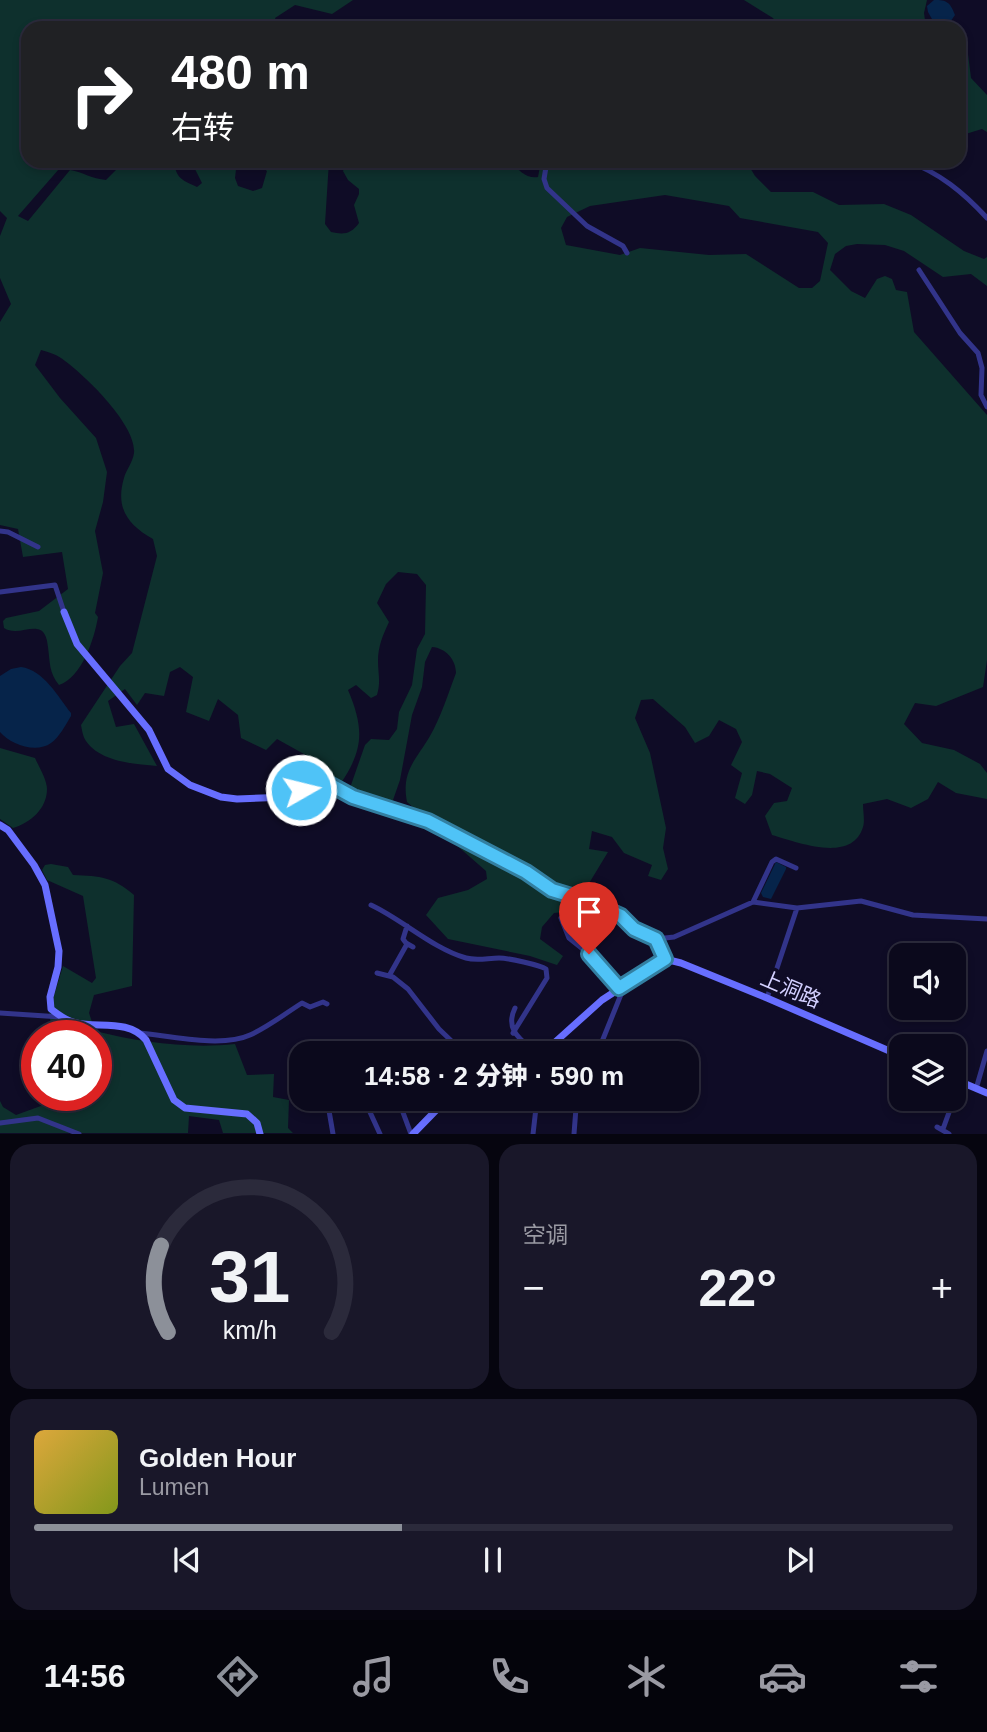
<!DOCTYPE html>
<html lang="zh">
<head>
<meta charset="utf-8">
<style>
  :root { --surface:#0b091c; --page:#191729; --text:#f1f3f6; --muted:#9a9aa3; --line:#2b2a3b; --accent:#8c9099 }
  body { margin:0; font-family:Arial,"Noto Sans SC",sans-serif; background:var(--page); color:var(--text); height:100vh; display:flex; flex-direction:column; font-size:26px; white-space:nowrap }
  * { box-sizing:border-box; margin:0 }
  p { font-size:23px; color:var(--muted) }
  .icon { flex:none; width:38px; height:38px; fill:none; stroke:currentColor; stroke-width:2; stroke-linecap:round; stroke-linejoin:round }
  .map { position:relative; height:1134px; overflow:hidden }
  .side { display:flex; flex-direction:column; gap:10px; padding:10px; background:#06050f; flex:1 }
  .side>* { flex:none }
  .hud { position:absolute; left:21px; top:21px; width:945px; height:147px; border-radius:21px; box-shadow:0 4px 10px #0003,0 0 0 2px var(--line); background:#202124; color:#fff; overflow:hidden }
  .controls { position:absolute; left:889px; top:943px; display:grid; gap:14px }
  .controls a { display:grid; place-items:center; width:77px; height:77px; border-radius:14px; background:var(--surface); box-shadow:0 4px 10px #0003,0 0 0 2px var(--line); font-size:35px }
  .speed { position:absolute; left:21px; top:1020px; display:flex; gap:14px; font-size:35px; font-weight:700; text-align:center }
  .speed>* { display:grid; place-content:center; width:91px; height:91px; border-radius:50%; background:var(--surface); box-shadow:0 4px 10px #0003,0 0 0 2px var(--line); line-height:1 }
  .speed .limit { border:10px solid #d22; background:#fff; color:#111 }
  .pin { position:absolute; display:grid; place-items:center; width:60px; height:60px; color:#fff; margin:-72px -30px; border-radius:50% 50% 50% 0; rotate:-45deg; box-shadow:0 0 7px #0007 }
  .pin .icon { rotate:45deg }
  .me { position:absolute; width:77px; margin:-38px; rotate:82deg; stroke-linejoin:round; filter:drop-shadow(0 0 5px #0008) }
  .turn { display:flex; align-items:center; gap:24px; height:147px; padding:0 35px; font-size:32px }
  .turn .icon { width:91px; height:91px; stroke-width:2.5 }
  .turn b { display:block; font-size:49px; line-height:60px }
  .big { font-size:52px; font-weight:800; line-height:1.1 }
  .side .widget { flex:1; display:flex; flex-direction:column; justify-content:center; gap:10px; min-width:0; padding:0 24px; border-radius:21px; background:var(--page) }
  .side .dial { align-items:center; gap:0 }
  .dial svg { height:182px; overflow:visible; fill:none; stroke:var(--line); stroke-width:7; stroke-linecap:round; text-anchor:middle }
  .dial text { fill:var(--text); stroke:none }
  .song { display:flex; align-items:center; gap:21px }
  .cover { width:84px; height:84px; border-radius:10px; background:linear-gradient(135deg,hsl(40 70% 55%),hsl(70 70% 35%)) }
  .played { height:7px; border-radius:4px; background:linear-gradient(90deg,var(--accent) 40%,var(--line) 40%) }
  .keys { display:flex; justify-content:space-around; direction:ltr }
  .heat { display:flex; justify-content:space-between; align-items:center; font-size:38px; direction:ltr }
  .side .tiles { flex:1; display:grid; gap:10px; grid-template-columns:1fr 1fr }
  .widget:last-child { grid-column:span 2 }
  .trip { position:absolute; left:289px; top:1041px; width:410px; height:70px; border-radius:21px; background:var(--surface); box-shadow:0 4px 10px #0003,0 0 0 2px var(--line); font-weight:800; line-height:70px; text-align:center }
  .dock { display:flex; height:112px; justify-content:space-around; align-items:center; background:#04040b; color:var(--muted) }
  .dock .icon { width:49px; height:49px }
  .dock .active { color:var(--accent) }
  .dock b { font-size:32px; color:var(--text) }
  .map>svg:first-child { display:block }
  .green { fill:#0e302d; fill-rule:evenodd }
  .water { fill:#06244a }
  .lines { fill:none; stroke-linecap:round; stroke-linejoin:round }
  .street { stroke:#32348a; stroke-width:5 }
  .secondary { stroke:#676eff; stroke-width:7 }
  .route-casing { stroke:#337fa1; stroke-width:18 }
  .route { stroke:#4fc3f7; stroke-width:12 }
  .labels { text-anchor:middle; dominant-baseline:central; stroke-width:7; stroke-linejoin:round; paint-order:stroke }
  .street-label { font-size:21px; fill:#d3d0ff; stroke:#0f0c26 }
</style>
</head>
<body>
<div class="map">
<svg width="987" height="1134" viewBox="0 0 987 1134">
  <rect width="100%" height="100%" fill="#0f0c26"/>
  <!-- green -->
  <path class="green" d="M0,0H353L332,14L295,5L275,18L279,28H28V161H66L18,216L28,221L70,170C83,172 92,179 106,180L122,164L120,161H175C174,177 183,181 197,187L202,183L191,161H237L235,178L238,186L253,191L262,188L267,171L254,161H329L325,224L331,232C344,235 351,234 359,223L354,205L359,194V189L348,180L343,171L348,161H512C517,170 527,179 538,177L541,161H746L755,176L771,192H813L839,205L884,204L911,215L964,251L984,259L987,257V286L971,274L943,277L904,251L885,245L857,244L846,246L835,254L830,270L851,291L865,298L877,279L885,276L892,279L896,290L907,292L914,332L987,415V660L983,687L936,706L915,703L904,724L922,743L954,750L980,764L987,773V799L956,793L938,782L928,799L911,808L887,799L863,804C863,811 865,821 863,827C852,864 797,842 772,835L765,816L774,803L787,801L792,788L770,774L757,771L752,795L745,804L735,798L742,773L731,765L742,742L736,729L719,720L709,736L695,743L685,727L653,699L641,700L635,718L650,753L666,828L663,848L668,869L661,880L648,876L652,865L624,853L612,837L592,831L589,849L608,852L588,885L591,899L611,907L612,920L586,943L564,912L554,913L542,927L540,939L563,956L557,965L530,956L448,939L426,915L438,898L468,890L487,879L486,871L407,802C401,771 416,760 430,736C441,717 448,694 456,673C456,660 446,648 432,647L425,662L422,687L412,715L400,780L393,800L387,803L351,792V785L365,745L371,739L389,740L397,729L399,712L412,685L417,649L425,634L426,585L417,574L398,572L386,584L377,603L389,622C383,635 378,646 378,661C378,673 381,682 377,695L371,698L356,685L348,690C364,728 364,749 341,783L317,775L320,763L277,739L266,750L241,738L238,715L218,699L209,721L186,712L193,677L180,667L170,672L164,696L145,693L137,705L125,689L108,701L116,727L134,724L157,766C135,764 100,762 86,741C83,737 82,730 81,725L120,666L132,653L157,556L153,539C128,525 115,508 124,478C126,470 133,462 134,453C137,425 83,373 61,358C55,354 48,352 41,350L35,365L60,398L96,438L107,472L103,502L95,531L103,573L95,613L98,617C94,640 82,677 59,685C49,673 50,662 48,647C45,613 21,639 4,628L3,621L6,618L39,611L68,589L62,552L23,557L18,529L0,525V322L11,304L0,278V236L7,218L0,211ZM665,195L729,206L740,218L818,232L828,243L820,281L812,288H799L746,254L709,255L640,248L620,255L566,245L561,228L567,217L590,206Z
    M744,0H927L924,13L926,28H780L773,18Z
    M959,42H961L968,54L971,78L987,95V132L982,129L959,136Z
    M0,748L35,758C39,767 47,780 47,789C47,809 30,823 13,828L0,819Z
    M51,864L68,867L73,875C101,876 113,877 134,895L132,986L94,995L89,1013L95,1031C139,1042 189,1049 235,1044L247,1075L274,1074L273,1097L289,1100L288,1128L293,1133H223L219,1120L189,1116L188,1133H0V1101L3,1107L16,1115L60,1099L63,1096H96V1036H71L51,1025L49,1012L63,966L92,983L96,978L83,896L47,880L42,870L45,865Z"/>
  <!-- water -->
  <path class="water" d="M934,0C947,0 950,2 955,15L946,28H937L928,12L927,6Z
    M21,667C44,670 58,697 71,713V716C66,724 59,738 51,743C36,754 10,744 0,732V676L11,669Z
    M776,862L786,867V869L771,899L763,897L761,893Z"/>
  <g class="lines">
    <!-- street -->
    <path class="street" d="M547,161L544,179L547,188L587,226L623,246L627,253
      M906,161C939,172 964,193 987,218
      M919,270L960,333L978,353L982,368L981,395L987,407
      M0,531L8,532L38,547
      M0,592L55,585L64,612
      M753,902L772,862L776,859L796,868
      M371,905C403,920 432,948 466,958C477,961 488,958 499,958C508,958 540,965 546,969L547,978L513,1033
      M561,918L569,938L589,954L619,988
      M407,926L403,939L406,943L413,947
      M656,939L674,937L753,902L797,908L861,901L913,915L987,919
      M377,973L393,977L408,989L439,1029L465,1054
      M389,976L407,944
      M767,998L797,908
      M515,1008C504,1031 522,1040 537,1054
      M0,1013L61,1017
      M140,1033C170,1036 222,1048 250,1035C268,1027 286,1013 302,1003L310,1007L323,1002L327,1004
      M328,1054L330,1046L343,1048L348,1054
      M597,1054L624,987
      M976,1089L987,1051
      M327,1099L333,1134
      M364,1099L380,1134
      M398,1099L411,1134
      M0,1123L38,1118L79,1134
      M937,1127L949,1134
      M943,1129L960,1082
      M533,1134L537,1099
      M574,1134L576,1108L579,1099"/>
    <!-- secondary -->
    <path class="secondary" d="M64,612L77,644L149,730L168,769L190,785L221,797L237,799L289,797L316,781L331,785L353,797L428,821L526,872L552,890L588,901L621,916L634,928L656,939L665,959
      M0,825L8,830L34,865L45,885L59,951L58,967L50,997L51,1009C59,1015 66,1021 76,1023C99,1028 129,1019 146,1040L174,1100L185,1108L247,1114L257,1123L260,1134
      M665,959L681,963L767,998L901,1056
      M536,1054L553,1044L602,1000L665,959
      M954,1079L987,1093
      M413,1134L447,1099"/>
  </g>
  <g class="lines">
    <defs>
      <path id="route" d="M301,790L316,781L331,785L353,797L428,821L526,872L552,890L588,901L621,916L634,929L656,939L665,959L619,988L589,954"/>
    </defs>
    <!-- route casing -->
    <use href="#route" class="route-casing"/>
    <!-- route -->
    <use href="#route" class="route"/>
  </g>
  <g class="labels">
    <!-- street labels -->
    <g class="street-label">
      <text transform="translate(791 989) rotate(23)">上洞路</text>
    </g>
  </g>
</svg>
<div class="controls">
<a><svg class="icon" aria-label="sound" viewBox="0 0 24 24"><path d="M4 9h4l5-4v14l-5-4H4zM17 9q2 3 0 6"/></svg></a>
<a><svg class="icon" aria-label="layers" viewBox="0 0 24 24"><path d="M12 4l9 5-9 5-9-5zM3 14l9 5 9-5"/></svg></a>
</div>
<div class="speed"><div class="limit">40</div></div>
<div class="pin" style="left:589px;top:954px;background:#d93025"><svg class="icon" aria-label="arrive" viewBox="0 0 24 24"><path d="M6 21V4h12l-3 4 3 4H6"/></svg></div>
<svg class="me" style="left:301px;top:790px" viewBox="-20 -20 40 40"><circle r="17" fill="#4fc3f7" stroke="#fff" stroke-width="3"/><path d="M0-11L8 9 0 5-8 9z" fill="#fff"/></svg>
<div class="trip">14:58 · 2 分钟 · 590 m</div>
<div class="hud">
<div class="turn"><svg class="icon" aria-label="right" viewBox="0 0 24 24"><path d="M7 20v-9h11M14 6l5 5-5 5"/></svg><div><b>480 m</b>右转</div></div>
</div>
</div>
<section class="side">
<div class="tiles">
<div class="widget dial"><svg viewBox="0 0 100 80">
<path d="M14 69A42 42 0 1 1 86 69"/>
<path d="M14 69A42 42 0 0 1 11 31" stroke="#8c9099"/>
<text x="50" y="56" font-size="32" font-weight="700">31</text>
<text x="50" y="72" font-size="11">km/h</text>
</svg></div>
<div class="widget"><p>空调</p>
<div class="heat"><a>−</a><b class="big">22°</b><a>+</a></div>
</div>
<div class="widget">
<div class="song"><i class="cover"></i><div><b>Golden Hour</b><p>Lumen</p></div></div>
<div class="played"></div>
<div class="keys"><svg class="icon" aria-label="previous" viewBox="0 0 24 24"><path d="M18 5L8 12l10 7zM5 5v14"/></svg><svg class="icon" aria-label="pause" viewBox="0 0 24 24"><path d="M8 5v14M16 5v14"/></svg><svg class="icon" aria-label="next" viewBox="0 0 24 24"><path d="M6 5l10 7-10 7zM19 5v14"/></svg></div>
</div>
</div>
</section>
<nav class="dock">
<b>14:56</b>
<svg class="icon active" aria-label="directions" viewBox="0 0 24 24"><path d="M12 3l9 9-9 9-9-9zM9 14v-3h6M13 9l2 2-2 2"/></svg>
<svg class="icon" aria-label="music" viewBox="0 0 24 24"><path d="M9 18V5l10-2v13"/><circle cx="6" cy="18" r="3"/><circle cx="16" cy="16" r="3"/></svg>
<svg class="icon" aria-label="phone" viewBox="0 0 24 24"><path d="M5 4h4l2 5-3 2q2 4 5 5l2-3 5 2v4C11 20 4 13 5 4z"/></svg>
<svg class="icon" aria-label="climate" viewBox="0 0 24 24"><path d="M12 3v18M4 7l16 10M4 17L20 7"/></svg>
<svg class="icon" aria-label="car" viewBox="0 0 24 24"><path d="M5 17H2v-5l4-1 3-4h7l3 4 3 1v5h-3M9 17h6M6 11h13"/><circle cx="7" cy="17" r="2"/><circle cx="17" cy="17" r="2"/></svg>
<svg class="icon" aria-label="filters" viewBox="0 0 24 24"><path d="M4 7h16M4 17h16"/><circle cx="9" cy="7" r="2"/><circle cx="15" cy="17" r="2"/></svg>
</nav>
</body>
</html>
